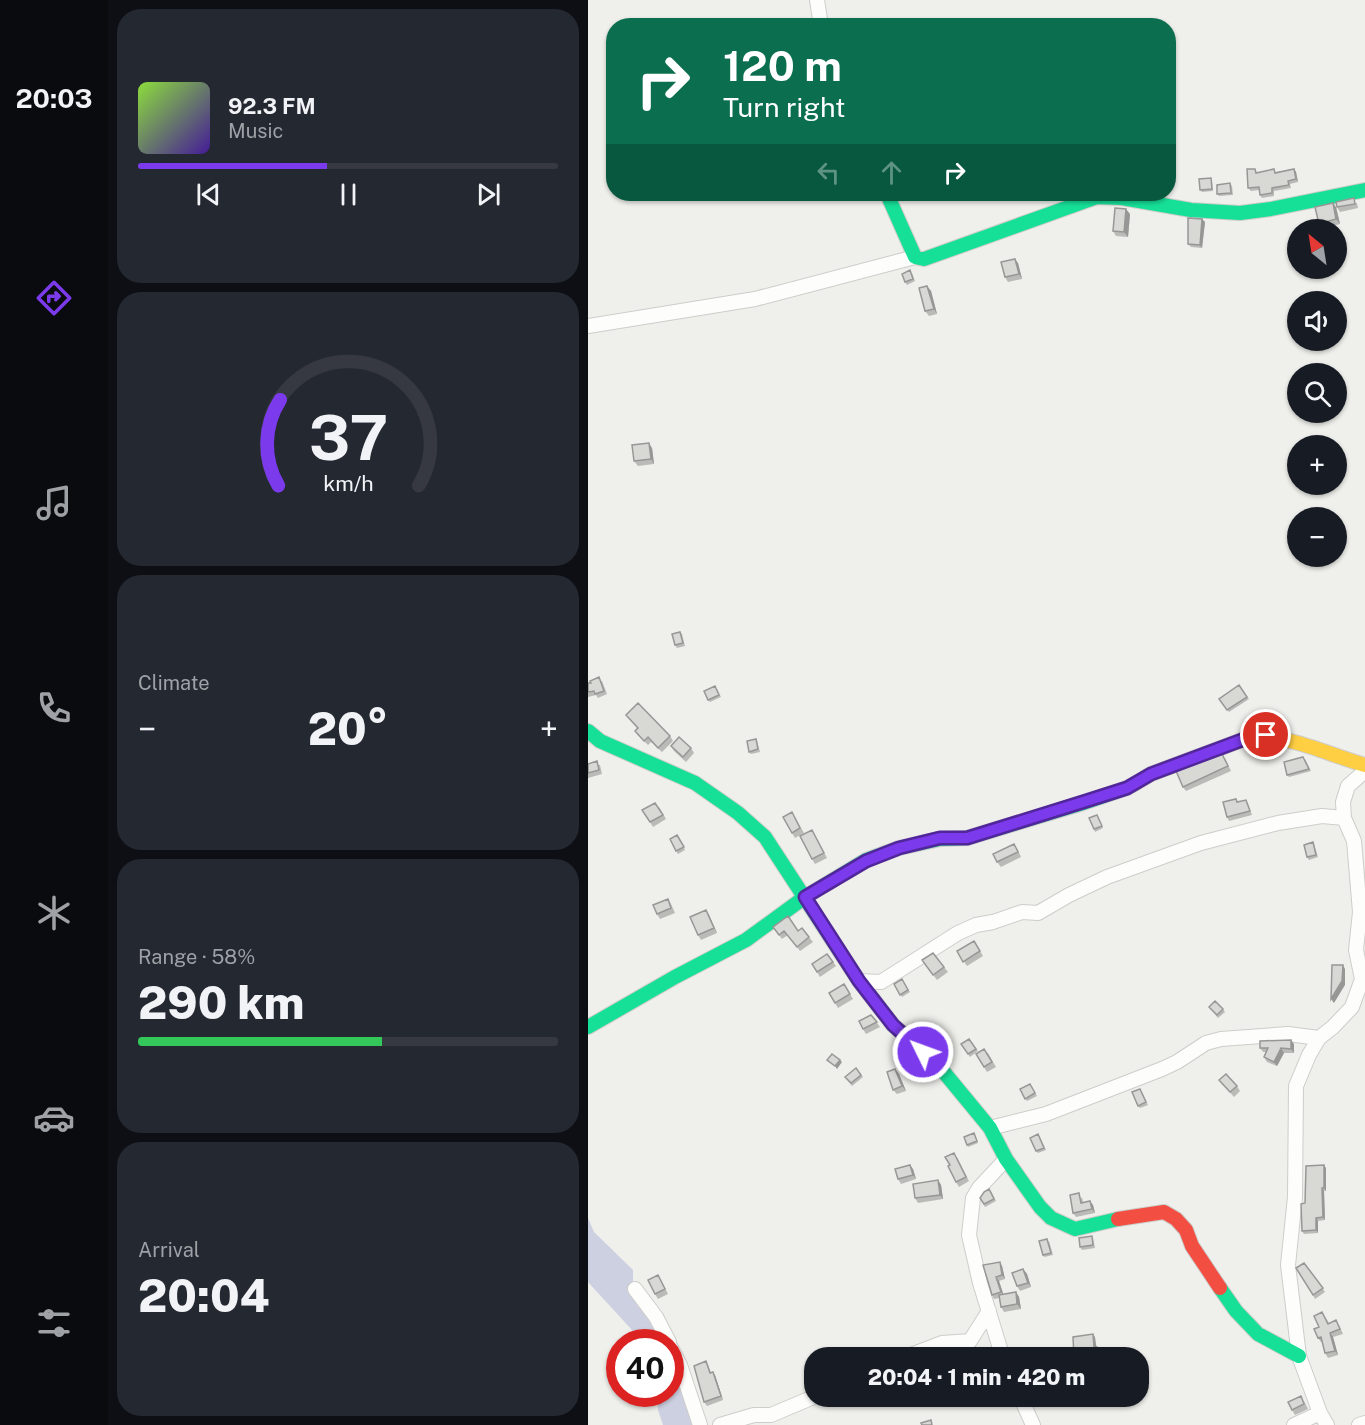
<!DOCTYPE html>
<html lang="en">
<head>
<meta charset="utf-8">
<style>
  :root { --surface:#171b24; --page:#242831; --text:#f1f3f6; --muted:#9ea1a6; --line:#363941; --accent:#7c3aed }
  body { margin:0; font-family:"Public Sans",sans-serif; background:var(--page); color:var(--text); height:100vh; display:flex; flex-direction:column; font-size:22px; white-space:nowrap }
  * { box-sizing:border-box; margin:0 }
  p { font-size:20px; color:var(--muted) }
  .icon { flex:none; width:33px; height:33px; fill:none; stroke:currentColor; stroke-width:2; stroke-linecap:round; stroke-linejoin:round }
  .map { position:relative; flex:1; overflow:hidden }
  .panel { display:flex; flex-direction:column; gap:9px; padding:9px; background:#0d0f14; width:480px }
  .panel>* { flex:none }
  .banner { position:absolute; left:18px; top:18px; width:570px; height:183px; border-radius:24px; box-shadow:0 2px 4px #0004; background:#0b6e4f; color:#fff; overflow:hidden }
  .needle { width:39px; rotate:330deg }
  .fabs { position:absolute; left:699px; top:219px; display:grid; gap:12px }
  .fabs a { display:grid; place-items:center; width:60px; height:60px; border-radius:50%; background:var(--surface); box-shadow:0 2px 4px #0004; font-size:30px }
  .speed { position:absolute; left:18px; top:1329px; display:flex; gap:12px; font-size:30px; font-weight:700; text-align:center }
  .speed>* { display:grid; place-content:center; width:78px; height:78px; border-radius:50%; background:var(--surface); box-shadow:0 2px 4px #0004; line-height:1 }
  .speed .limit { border:9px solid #d22; background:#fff; color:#111 }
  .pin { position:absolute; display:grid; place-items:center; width:51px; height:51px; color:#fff; margin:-26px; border:3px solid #fff; border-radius:50%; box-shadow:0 2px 6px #0007 }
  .me { position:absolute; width:66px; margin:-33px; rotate:312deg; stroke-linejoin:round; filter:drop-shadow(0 0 4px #0008) }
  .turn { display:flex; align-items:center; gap:21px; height:126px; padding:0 18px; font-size:27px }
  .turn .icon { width:78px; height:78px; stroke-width:2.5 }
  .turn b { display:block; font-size:42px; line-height:51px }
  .lanes { display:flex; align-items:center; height:57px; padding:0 18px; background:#0003; justify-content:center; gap:30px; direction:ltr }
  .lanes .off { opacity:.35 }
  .big { font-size:45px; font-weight:800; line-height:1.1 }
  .panel .widget { flex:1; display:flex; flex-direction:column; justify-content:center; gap:9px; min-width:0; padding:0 21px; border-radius:24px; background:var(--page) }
  .panel .dial { align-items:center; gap:0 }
  .dial svg { height:156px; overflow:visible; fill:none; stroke:var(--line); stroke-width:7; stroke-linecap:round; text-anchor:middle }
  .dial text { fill:var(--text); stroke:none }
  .song { display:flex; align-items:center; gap:18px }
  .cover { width:72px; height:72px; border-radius:9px; background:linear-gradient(135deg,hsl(90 70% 55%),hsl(260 70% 35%)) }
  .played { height:6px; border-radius:3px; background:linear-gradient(90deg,var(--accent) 45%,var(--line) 45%) }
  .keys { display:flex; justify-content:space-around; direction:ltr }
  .heat { display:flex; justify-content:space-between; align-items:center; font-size:33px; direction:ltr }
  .charge { height:9px; border-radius:4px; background:linear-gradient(90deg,#34c759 58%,var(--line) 0) }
  .trip { position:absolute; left:216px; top:1347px; width:345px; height:60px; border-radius:24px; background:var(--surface); box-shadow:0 2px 4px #0004; font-weight:800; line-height:60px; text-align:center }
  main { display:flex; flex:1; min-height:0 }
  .tab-bar { display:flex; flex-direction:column; width:108px; justify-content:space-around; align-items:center; background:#090b0e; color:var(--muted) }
  .tab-bar .icon { width:42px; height:42px }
  .tab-bar .active { color:var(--accent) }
  .tab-bar b { font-size:27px; color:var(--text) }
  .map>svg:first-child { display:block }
  .forest { fill:#cdd0e0 }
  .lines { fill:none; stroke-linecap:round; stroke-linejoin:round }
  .street-casing { stroke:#cdcdca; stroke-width:16 }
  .fast-casing { stroke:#cdcdca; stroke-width:16 }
  .slow-casing { stroke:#cdcdca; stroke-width:16 }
  .jam-casing { stroke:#cdcdca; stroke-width:16 }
  .street { stroke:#fdfdfc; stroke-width:14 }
  .fast { stroke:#16e098; stroke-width:14 }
  .slow { stroke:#ffcf43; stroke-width:14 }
  .jam { stroke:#f24e42; stroke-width:14 }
  .wall { fill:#babab7 }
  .shaded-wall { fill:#979795 }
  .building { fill:#d8d8d5; stroke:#979795; stroke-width:1.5 }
  .route-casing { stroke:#51269a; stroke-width:15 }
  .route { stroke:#7c3aed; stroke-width:10 }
</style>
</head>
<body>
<main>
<nav class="tab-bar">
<b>20:03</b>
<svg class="icon active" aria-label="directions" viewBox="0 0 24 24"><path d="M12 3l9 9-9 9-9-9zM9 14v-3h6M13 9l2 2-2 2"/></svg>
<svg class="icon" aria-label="music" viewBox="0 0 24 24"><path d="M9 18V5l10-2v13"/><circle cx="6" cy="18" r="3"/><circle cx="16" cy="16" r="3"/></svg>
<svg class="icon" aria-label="phone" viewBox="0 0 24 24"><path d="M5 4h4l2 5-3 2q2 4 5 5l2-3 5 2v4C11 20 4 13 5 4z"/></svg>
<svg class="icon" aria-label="climate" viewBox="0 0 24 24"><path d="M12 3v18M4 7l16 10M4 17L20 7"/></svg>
<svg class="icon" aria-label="car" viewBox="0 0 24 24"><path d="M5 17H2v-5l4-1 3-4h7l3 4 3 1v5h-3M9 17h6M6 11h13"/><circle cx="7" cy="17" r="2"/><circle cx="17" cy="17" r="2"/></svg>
<svg class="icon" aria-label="filters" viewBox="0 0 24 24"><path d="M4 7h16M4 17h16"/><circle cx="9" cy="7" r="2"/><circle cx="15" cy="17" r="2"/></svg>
</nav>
<section class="panel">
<div class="widget">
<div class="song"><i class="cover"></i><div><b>92.3 FM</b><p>Music</p></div></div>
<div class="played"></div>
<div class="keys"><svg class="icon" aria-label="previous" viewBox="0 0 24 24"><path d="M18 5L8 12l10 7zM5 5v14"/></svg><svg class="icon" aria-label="pause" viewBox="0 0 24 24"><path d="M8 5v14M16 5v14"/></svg><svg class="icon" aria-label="next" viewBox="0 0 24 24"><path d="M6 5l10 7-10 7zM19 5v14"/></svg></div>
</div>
<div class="widget dial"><svg viewBox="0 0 100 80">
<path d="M14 69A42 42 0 1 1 86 69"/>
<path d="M14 69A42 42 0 0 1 15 25" stroke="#7c3aed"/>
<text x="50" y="56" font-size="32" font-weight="700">37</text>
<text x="50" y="72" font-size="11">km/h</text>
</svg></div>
<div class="widget"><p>Climate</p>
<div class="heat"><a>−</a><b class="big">20°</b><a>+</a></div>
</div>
<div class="widget"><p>Range · 58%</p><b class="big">290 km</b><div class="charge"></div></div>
<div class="widget"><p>Arrival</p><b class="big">20:04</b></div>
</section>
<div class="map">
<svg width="777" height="1425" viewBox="0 0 777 1425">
  <rect width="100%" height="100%" fill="#efefeb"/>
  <!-- forest -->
  <path class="forest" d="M0,1218L6,1232L45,1270V1290L77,1342H51L44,1330L0,1282Z
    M83,1353L108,1425H75L70,1410L69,1394H82Z"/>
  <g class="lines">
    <defs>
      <path id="street" d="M229,0L233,26
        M0,326L167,299L327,257
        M271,981L293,982L370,933L388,925L405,922L434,912L450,913L481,895L519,877L613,843L690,823L734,816L756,818
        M402,1128L458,1114L574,1069L589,1062L618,1043L633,1039L700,1034L731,1038
        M47,1289L68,1317L81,1342
        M82,1346L92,1365L112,1425
        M315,1358L354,1343L382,1341L401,1311
        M415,1358L392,1283L381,1235L385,1198L391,1188L418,1159
        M432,1396L445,1425
        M132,1425L166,1415H183L228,1396
        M706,1425L732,1413
        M739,1425L732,1413L711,1356L700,1265L707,1197L708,1086L721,1055L731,1038L745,1027L764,1007L774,979L768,950L772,912L766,841L756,818L755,802L760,786L777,771
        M771,1425L777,1423"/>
      <path id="fast" d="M299,194L327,257L336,259L509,197L534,198L603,210L652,213L683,209L777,190
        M0,731L12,741L107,783L150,813L177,837L271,981L305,1025L350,1065L402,1128L418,1159L452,1207L463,1218L487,1229L530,1219
        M0,1027L87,977L158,940L217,897L278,860L311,848L352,839L379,838L495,803L539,788L548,783
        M632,1288L648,1311L670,1334L711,1356"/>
      <path id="slow" d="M548,783L563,774L662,737C704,735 738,754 777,765"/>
      <path id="jam" d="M530,1219L576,1212L588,1219L598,1230L604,1246L632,1288"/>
    </defs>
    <!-- street casing -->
    <use href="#street" class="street-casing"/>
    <!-- fast casing -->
    <use href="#fast" class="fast-casing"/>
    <!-- slow casing -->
    <use href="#slow" class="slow-casing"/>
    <!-- jam casing -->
    <use href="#jam" class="jam-casing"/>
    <!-- street -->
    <use href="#street" class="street"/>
    <!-- fast -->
    <use href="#fast" class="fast"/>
    <!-- slow -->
    <use href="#slow" class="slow"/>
    <!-- jam -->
    <use href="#jam" class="jam"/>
  </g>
  <!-- wall -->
  <path class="wall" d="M706,169L708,172L710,182L702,184L703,188L686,191V196L674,198L672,195L671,190L663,191L660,188L670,172H688Z
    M624,180L625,191L614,192L612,190Z
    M642,183L644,186L645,195L631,196L629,194Z
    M769,203L770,208L752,212L749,207Z
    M748,207L752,224L734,229L731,224Z
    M542,214L540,237L528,236L525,231Z
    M614,219L617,222L614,248L603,247L600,244Z
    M430,263L434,279L420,282L417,277Z
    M324,273L327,281L319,285L317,282Z
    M339,286L343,291L349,314L341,316L337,311Z
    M64,448L66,464L50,466L46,461Z
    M92,632L94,634L97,646L89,648L87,645Z
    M14,681L19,694L10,698L8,695L0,697V683Z
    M651,685L661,699L641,712L631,699Z
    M129,689L133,697L122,702L120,700Z
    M38,715L82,736L85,741L74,752L63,742L60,745L50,735L47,731L49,728Z
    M168,739L169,741L172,752L163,754L161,752Z
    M83,746L103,748L106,753L98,762L86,751Z
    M637,758L643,771L598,791L595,787Z
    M717,759L723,771L701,777L699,775Z
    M0,764L12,765L14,774L0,778Z
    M658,800L660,804L664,815L641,821L639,817Z
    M71,807L78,819L65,827L62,822Z
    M204,812L216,833L207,838L204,833Z
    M510,817L515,828L507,832L506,829Z
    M224,830L239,858L227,864L224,859Z
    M91,837L97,850L90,854L88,851Z
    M725,842L726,844L730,857L721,860L719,857Z
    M429,848L433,857L413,867L409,862Z
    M80,899L83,904L87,913L72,919L69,914Z
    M121,915L129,933L113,940L110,935Z
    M185,927L210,931L214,928L225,942L212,951L200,935L194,939Z
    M386,941L395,956L379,966L369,951Z
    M345,953L360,972L349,980L334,960Z
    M239,954L248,966L232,977L224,964Z
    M314,979L322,992L314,997L306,984Z
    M256,984L265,999L250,1008L241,993Z
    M621,1007L635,1009L637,1012L630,1018Z
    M283,1015L292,1027L278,1034L275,1029Z
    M381,1039L390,1051L382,1057L373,1044Z
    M706,1044V1053H696L689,1066L679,1062L676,1057L678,1052H675L672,1048Z
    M311,1052L323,1056L325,1058L317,1062Z
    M400,1053L408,1067L399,1072L388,1054Z
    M268,1068L275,1077L264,1086L257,1077Z
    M307,1069L311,1074L318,1091L309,1094L305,1090Z
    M631,1080L649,1086L652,1091L646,1097Z
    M442,1084L449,1096L439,1101L432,1089Z
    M552,1089L560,1105L552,1108L550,1106Z
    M387,1135L390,1143L380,1147L379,1145Z
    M452,1137L458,1150L450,1153L448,1151Z
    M369,1157L381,1181L371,1187L368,1182L362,1165Z
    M738,1168V1191H736L737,1220L730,1221V1233L716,1234L714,1231L717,1203Z
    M325,1169L328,1179L313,1184L310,1179Z
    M350,1180L353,1185L355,1199L330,1203L327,1198Z
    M403,1191L408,1201L397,1207L392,1198Z
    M494,1197L495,1202L505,1205L507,1213L488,1217L485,1213Z
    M504,1236L505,1238L507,1248L494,1250L492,1247Z
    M461,1241L465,1255L456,1257L455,1255Z
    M716,1263L737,1292L727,1299L725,1295Z
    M395,1265L414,1266L417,1279L411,1281L415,1294L428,1292L431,1297L433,1309L416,1312L413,1307L411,1298L406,1299L404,1295Z
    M435,1269L439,1274L443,1287L432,1291L429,1286Z
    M73,1280L80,1294L70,1299L67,1294Z
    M734,1312L741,1323L751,1325L755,1334L745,1337L750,1355L740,1358L737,1353L734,1342H733L730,1338L731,1327Z
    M118,1361L120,1365L123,1373L127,1375L135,1400L119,1406L116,1402Z
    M716,1401L720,1409L707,1415L704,1410Z"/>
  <!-- shaded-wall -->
  <path class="shaded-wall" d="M706,169L708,172L710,182L708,179Z
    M745,203L748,207L752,224L748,219Z
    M538,209L542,214L540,237L536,232Z
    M614,219L617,222L614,248L612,245Z
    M427,259L430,263L434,279L431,274Z
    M339,286L343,291L349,314L346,309Z
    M61,443L64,448L66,464L63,459Z
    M118,910L121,915L129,933L126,928Z
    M755,965L757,969V985L746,1003L743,999Z
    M703,1040L706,1044V1053L703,1049Z
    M693,1048L696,1053L689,1066L686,1062Z
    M252,1060L254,1062L249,1069L247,1066Z
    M307,1069L311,1074L318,1091L314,1086Z
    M322,1165L325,1169L328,1179L325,1175Z
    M736,1165L738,1168V1191L736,1188Z
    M350,1180L353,1185L355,1199L352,1195Z
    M734,1188L736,1191L737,1220L735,1217Z
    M502,1201L505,1205L507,1213L504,1209Z
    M728,1218L730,1221V1233L728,1230Z
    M412,1262L414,1266L417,1279L414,1275Z
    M435,1269L439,1274L443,1287L440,1283Z
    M408,1277L411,1281L416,1296L413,1292Z
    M428,1292L431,1297L433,1309L429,1304Z
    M742,1333L745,1337L750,1355L747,1351Z
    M505,1334L507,1337L509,1351L506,1347Z
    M125,1372L127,1375L135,1400L133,1396Z"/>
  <!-- building -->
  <path class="building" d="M659,169H667L668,173L686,169L687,173L706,169L708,179L700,181L701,185L684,188V193L672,195L671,187L660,188Z
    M623,178L624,189L612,190L611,179Z
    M642,183L643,193L629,194V185Z
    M766,198L767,204L749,207L748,202Z
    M745,203L748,219L731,224L727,207Z
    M527,208L538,209L536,232L525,231Z
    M600,218L614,219L612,245L600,244Z
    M427,259L431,274L417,277L413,262Z
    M322,270L325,279L317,282L314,274Z
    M339,286L346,309L337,311L331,288Z
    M61,443L63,459L46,461L44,445Z
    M92,632L95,643L87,645L84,634Z
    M11,677L16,691L7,694L6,691L0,692V683H3L2,681Z
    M651,685L659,697L639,710L631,699Z
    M127,686L131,695L120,700L116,691Z
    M50,703L82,736L70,748L60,737L56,741L47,731L50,728L38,715Z
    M91,737L103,748L95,757L83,746Z
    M168,739L170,749L161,752L159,741Z
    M634,754L640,766L595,787L588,771Z
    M715,757L721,769L699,775L696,762Z
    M9,761L11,770L0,773V764Z
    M648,799L649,802L658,800L662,811L639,817L635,802Z
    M67,803L75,815L62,822L54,810Z
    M204,812L212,828L204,833L195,817Z
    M509,815L514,826L506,829L501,818Z
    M224,830L236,853L224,859L212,836Z
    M89,835L96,847L88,851L82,839Z
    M725,842L728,855L719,857L716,845Z
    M426,844L430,852L409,862L405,854Z
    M80,899L83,908L69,914L65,905Z
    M118,910L126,928L110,935L102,917Z
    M200,916L210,931L214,928L221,937L209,947L196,931L191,935L185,927Z
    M386,941L392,951L375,962L369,951Z
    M345,953L356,967L345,975L334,960Z
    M239,954L245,962L229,972L224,964Z
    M744,965H755L754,981L743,999Z
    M314,979L320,990L312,995L306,984Z
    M256,984L262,994L247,1003L241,993Z
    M627,1001L635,1009L629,1015L621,1007Z
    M283,1015L289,1022L275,1029L271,1021Z
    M381,1039L388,1049L380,1054L373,1044Z
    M703,1040V1049L693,1048L686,1062L676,1057L680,1048H672V1041Z
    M316,1049L323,1056L316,1060L311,1052Z
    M396,1049L404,1062L396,1067L388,1054Z
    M244,1054L252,1060L247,1066L239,1060Z
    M268,1068L273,1075L263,1083L257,1077Z
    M307,1069L314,1086L305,1090L299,1072Z
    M638,1074L649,1086L642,1092L631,1080Z
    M442,1084L447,1093L437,1099L432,1089Z
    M552,1089L558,1102L550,1106L544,1092Z
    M386,1133L389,1141L379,1145L376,1137Z
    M450,1134L456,1148L448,1151L442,1138Z
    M366,1153L378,1177L368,1182L360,1166L362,1165L357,1157Z
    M322,1165L325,1175L310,1179L307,1169Z
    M736,1165V1188H734L735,1217L728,1218V1230L714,1231L713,1204L717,1203L718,1166Z
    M350,1180L352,1195L327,1198L325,1184Z
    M401,1189L406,1199L396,1204L392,1198L396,1192Z
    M491,1193L493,1203L502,1201L504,1209L485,1213L482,1195Z
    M504,1236L505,1245L492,1247L491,1238Z
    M459,1239L463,1253L455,1255L451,1241Z
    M412,1262L414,1275L408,1277L413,1292L404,1295L395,1265Z
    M716,1263L735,1288L725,1295L708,1268Z
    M435,1269L440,1283L429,1286L424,1273Z
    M70,1275L77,1289L67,1294L60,1280Z
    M428,1292L429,1304L413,1307L411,1295Z
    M734,1312L740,1324L748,1320L752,1329L742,1333L747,1351L737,1353L733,1337L730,1338L726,1329L731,1327L726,1316Z
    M505,1334L506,1347H509L512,1358H486L485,1337Z
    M118,1361L122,1373L125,1372L133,1396L116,1402L106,1366Z
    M713,1396L716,1404L704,1410L700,1402Z
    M343,1420L344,1425H334L333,1423Z"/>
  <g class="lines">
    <defs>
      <path id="route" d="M335,1052L305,1025L271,981L217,897L278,861L311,848L352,838H379L495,802L539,788L563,774L662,737L678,735"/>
    </defs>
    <!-- route casing -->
    <use href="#route" class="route-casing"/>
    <!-- route -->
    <use href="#route" class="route"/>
  </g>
</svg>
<div class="fabs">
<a><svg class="needle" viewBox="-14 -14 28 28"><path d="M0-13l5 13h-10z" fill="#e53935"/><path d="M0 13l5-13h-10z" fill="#9ea1a6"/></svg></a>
<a><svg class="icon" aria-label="sound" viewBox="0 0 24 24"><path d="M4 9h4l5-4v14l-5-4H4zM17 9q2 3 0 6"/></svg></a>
<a><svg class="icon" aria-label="search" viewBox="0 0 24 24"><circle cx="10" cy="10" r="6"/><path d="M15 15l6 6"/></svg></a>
<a>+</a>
<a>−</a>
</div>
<div class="speed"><div class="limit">40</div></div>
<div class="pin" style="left:678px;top:735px;background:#d93025"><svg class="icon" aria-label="arrive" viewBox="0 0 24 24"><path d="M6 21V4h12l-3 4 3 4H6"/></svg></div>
<svg class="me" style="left:335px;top:1052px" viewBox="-20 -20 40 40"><circle r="17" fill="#7c3aed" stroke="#fff" stroke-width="3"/><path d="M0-11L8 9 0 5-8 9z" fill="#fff"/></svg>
<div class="trip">20:04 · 1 min · 420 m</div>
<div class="banner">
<div class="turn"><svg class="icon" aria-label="right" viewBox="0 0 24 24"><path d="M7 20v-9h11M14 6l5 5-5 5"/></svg><div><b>120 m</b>Turn right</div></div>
<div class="lanes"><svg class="icon off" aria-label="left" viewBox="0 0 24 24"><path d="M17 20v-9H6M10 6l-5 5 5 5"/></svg><svg class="icon off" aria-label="ahead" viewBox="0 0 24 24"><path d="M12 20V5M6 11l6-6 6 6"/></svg><svg class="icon" aria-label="right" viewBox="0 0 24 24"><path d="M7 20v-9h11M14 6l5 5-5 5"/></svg></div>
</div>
</div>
</main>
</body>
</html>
